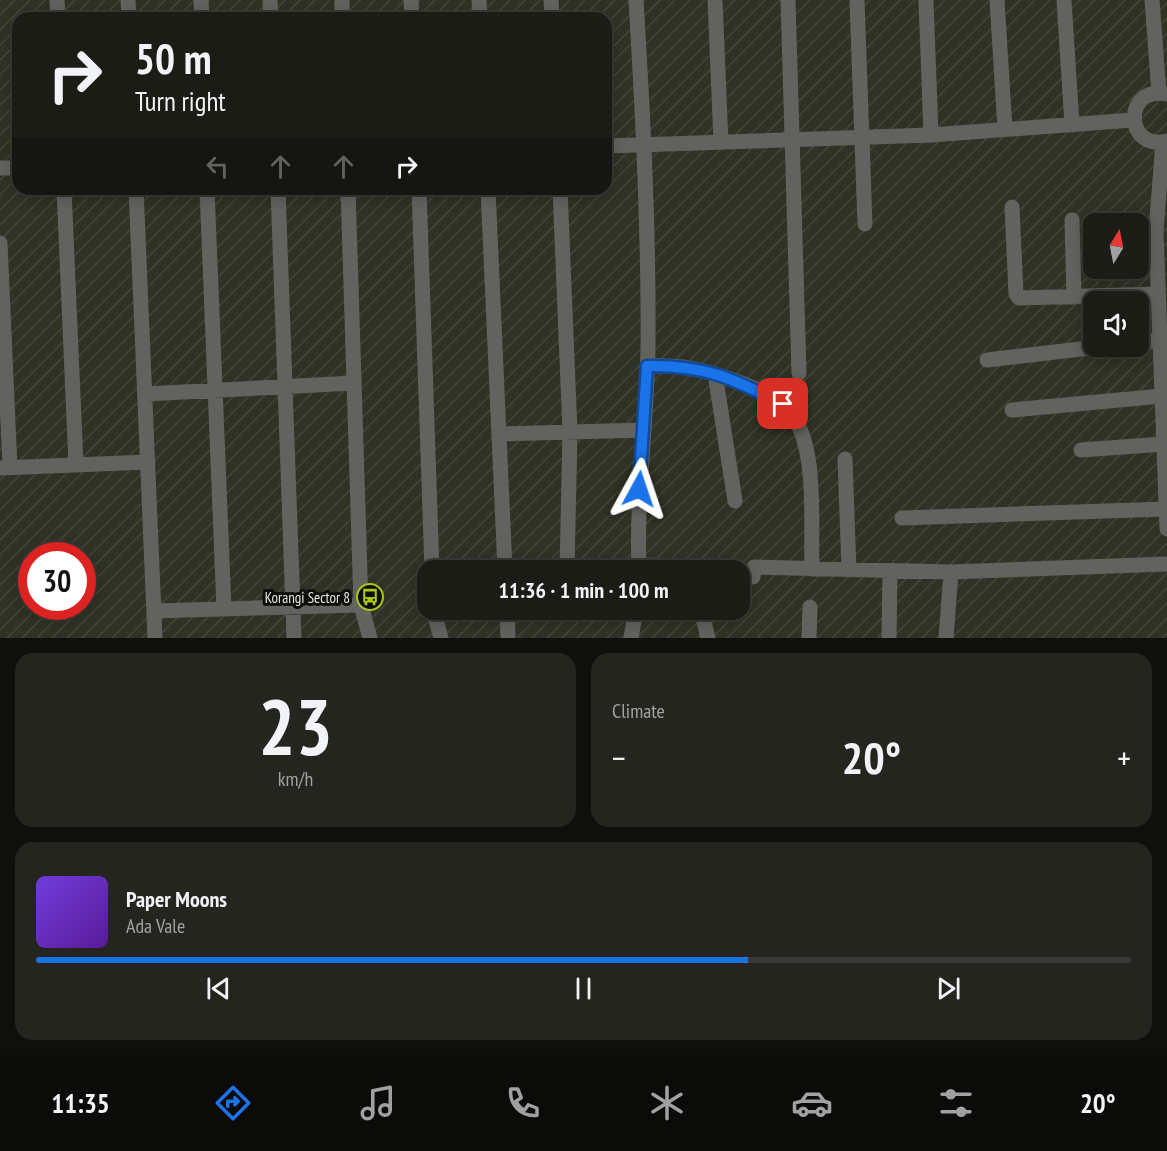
<!DOCTYPE html>
<html lang="en">
<head>
<meta charset="utf-8">
<style>
  :root { --surface:#1b1c16; --page:#24251f; --text:#f1f3f6; --muted:#a0a1a1; --line:#393a35; --accent:#1a73e8 }
  body { margin:0; font-family:"PT Sans Narrow",sans-serif; background:var(--page); color:var(--text); height:100vh; display:flex; flex-direction:column; font-size:22px; white-space:nowrap }
  * { box-sizing:border-box; margin:0 }
  p { font-size:20px; color:var(--muted) }
  .icon { flex:none; width:33px; height:33px; fill:none; stroke:currentColor; stroke-width:2; stroke-linecap:round; stroke-linejoin:round }
  .map { position:relative; height:638px; overflow:hidden }
  .side { display:flex; flex-direction:column; gap:15px; padding:15px; background:#0f0f0c; flex:1 }
  .side>* { flex:none }
  .banner { position:absolute; left:12px; top:12px; width:600px; height:183px; border-radius:18px; box-shadow:0 3px 15px #0003,0 0 0 2px var(--line); background:#1b1c16; color:var(--text); overflow:hidden }
  .needle { width:39px; rotate:10deg }
  .buttons { position:absolute; left:1083px; top:213px; display:grid; gap:12px }
  .buttons a { display:grid; place-items:center; width:66px; height:66px; border-radius:12px; background:var(--surface); box-shadow:0 3px 15px #0003,0 0 0 2px var(--line); font-size:30px }
  .speed { position:absolute; left:18px; top:542px; display:flex; gap:12px; font-size:30px; font-weight:700; text-align:center }
  .speed>* { display:grid; place-content:center; width:78px; height:78px; border-radius:50%; background:var(--surface); box-shadow:0 3px 15px #0003,0 0 0 2px var(--line); line-height:1 }
  .speed .limit { border:9px solid #d22; background:#fff; color:#111 }
  .pin { position:absolute; display:grid; place-items:center; width:51px; height:51px; color:#fff; margin:-26px; border-radius:12px; box-shadow:0 3px 9px #0006 }
  .me { position:absolute; width:66px; margin:-33px; rotate:5deg; stroke-linejoin:round; filter:drop-shadow(0 0 4px #0008) }
  .turn { display:flex; align-items:center; gap:21px; height:126px; padding:0 24px; font-size:27px }
  .turn .icon { width:78px; height:78px; stroke-width:2.5 }
  .turn b { display:block; font-size:42px; line-height:51px }
  .lanes { display:flex; align-items:center; height:57px; padding:0 24px; background:#0003; justify-content:center; gap:30px; direction:ltr }
  .lanes .off { opacity:.35 }
  .big { font-size:45px; font-weight:600; line-height:1.1 }
  .side .widget { flex:1; display:flex; flex-direction:column; justify-content:center; gap:9px; min-width:0; padding:0 21px; border-radius:18px; background:var(--page) }
  .side .dial { align-items:center; gap:0 }
  .dial b { font-size:78px; line-height:1 }
  .song { display:flex; align-items:center; gap:18px }
  .cover { width:72px; height:72px; border-radius:9px; background:linear-gradient(135deg,hsl(260 70% 55%),hsl(270 70% 35%)) }
  .played { height:6px; border-radius:3px; background:linear-gradient(90deg,var(--accent) 65%,var(--line) 65%) }
  .keys { display:flex; justify-content:space-around; direction:ltr }
  .heat { display:flex; justify-content:space-between; align-items:center; font-size:33px; direction:ltr }
  .side .tiles { flex:1; display:grid; gap:15px; grid-template-columns:1fr 1fr }
  .widget:last-child { grid-column:span 2 }
  .trip { position:absolute; left:417px; top:560px; width:333px; height:60px; border-radius:18px; background:var(--surface); box-shadow:0 3px 15px #0003,0 0 0 2px var(--line); font-weight:600; line-height:60px; text-align:center }
  .menu { display:flex; height:96px; justify-content:space-around; align-items:center; background:#0b0b09; color:var(--muted) }
  .menu .icon { width:42px; height:42px }
  .menu .selected { color:var(--accent) }
  .menu b { font-size:27px; color:var(--text) }
  .map>svg:first-child { display:block }
  .industrial { fill:url(#industrial-furrows); fill-rule:evenodd }
  .lines { fill:none; stroke-linecap:round; stroke-linejoin:round }
  .minor { stroke:#62635f; stroke-width:15 }
  .tertiary { stroke:#62635f; stroke-width:15 }
  .route-casing { stroke:#114b97; stroke-width:15 }
  .route { stroke:#1a73e8; stroke-width:10 }
  .labels { text-anchor:middle; dominant-baseline:central; stroke-width:6; stroke-linejoin:round; paint-order:stroke }
  .poi-label { font-size:15px; fill:#e7e8e3; stroke:#0d0e0b; text-anchor:end }
</style>
</head>
<body>
<div class="map">
<svg width="1167" height="638" viewBox="0 0 1167 638">
  <defs>
    <pattern id="industrial-furrows" width="10" height="10" patternUnits="userSpaceOnUse" patternTransform="scale(1.5)"><rect width="10" height="10" fill="#2f3224"/><path d="M-1 1l2-2M0 10L10 0M9 11l2-2" fill="none" stroke="#434639"/></pattern>
  </defs>
  <rect width="100%" height="100%" fill="#24261d"/>
  <!-- industrial -->
  <path class="industrial" d="M0,0H1167V638H0ZM18,18H606V189H18ZM1094,224H1138V268H1094ZM1094,302H1138V346H1094ZM32,555H82V606H32ZM428,570H740V609H428Z"/>
  <g class="lines">
    <!-- minor -->
    <path class="minor" d="M57,0L58,18
      M128,0L129,18
      M201,0L202,18
      M270,0L271,18
      M342,0V18
      M411,0L412,18
      M479,0L480,18
      M551,0L552,18
      M636,0C643,115 649,231 648,347C647,422 636,495 639,570
      M715,0L721,142
      M788,0L799,373
      M857,0L865,224
      M926,0L931,135
      M997,0L1005,129
      M1064,0L1072,125
      M64,189L76,465
      M136,189L155,638
      M207,189L224,609
      M278,189L294,638
      M348,189L361,605L370,638
      M419,189L432,570
      M488,189L505,570
      M560,189L570,432L567,570
      M1012,207L1016,294L1019,298L1158,294
      M1072,220L1074,297
      M0,243L10,467
      M1138,343L1160,340
      M987,360L1106,346
      M647,366C684,365 701,369 736,381C751,387 773,395 785,406C820,439 810,524 812,569
      M715,374L735,501
      M145,394L354,383
      M1012,410L1162,396
      M499,434L644,430
      M1081,450L1164,444
      M845,459L849,570
      M0,468L148,462
      M902,518L1166,509
      M639,565L692,566L713,570
      M740,575L753,577L754,567L951,572L1167,564
      M433,609L441,638
      M507,609L508,638
      M697,609L701,610L708,638
      M154,611L361,605
      M631,638L636,609
      M809,638L810,607
      M889,638L890,571
      M946,638L951,572"/>
    <!-- tertiary -->
    <path class="tertiary" d="M1152,0L1159,93
      M1167,94C1122,85 1125,152 1167,141
      M1163,142L1156,231L1167,529
      M606,146L931,135L1133,120
      M0,168H18"/>
  </g>
  <g class="lines">
    <defs>
      <path id="route" d="M639,489L647,366C705,365 732,378 783,404"/>
    </defs>
    <!-- route casing -->
    <use href="#route" class="route-casing"/>
    <!-- route -->
    <use href="#route" class="route"/>
  </g>
  <!-- icons -->
  <defs>
    <symbol id="bus-ring" viewBox="-11 -11 22 22"><circle r="9.5" fill="#0d0e0b" stroke="#abc615" stroke-width="1.5"/><path d="M-5-6H5V4H4V6H2V4H-2V6H-4V4H-5ZM-3.5-4V0h7V-4ZM-3.5 1.2v1.5H-2V1.2ZM2 1.2v1.5H3.5V1.2Z" fill="#abc615"/></symbol>
  </defs>
  <g fill-rule="evenodd">
    <use href="#bus-ring" x="355" y="582" width="30" height="30"/>
  </g>
  <g class="labels">
    <!-- poi labels -->
    <g class="poi-label">
      <text x="350" y="597">Korangi Sector 8</text>
    </g>
  </g>
</svg>
<div class="buttons">
<a><svg class="needle" viewBox="-14 -14 28 28"><path d="M0-13l5 13h-10z" fill="#e53935"/><path d="M0 13l5-13h-10z" fill="#a0a1a1"/></svg></a>
<a><svg class="icon" aria-label="sound" viewBox="0 0 24 24"><path d="M4 9h4l5-4v14l-5-4H4zM17 9q2 3 0 6"/></svg></a>
</div>
<div class="speed"><div class="limit">30</div></div>
<div class="pin" style="left:783px;top:404px;background:#d93025"><svg class="icon" aria-label="arrive" viewBox="0 0 24 24"><path d="M6 21V4h12l-3 4 3 4H6"/></svg></div>
<svg class="me" style="left:639px;top:489px" viewBox="-20 -20 40 40"><path d="M0-17L14 15 0 8-14 15z" fill="#1a73e8" stroke="#fff" stroke-width="4"/></svg>
<div class="trip">11:36 · 1 min · 100 m</div>
<div class="banner">
<div class="turn"><svg class="icon" aria-label="right" viewBox="0 0 24 24"><path d="M7 20v-9h11M14 6l5 5-5 5"/></svg><div><b>50 m</b>Turn right</div></div>
<div class="lanes"><svg class="icon off" aria-label="left" viewBox="0 0 24 24"><path d="M17 20v-9H6M10 6l-5 5 5 5"/></svg><svg class="icon off" aria-label="ahead" viewBox="0 0 24 24"><path d="M12 20V5M6 11l6-6 6 6"/></svg><svg class="icon off" aria-label="ahead" viewBox="0 0 24 24"><path d="M12 20V5M6 11l6-6 6 6"/></svg><svg class="icon" aria-label="right" viewBox="0 0 24 24"><path d="M7 20v-9h11M14 6l5 5-5 5"/></svg></div>
</div>
</div>
<section class="side">
<div class="tiles">
<div class="widget dial"><b>23</b><p>km/h</p></div>
<div class="widget"><p>Climate</p>
<div class="heat"><a>−</a><b class="big">20°</b><a>+</a></div>
</div>
<div class="widget">
<div class="song"><i class="cover"></i><div><b>Paper Moons</b><p>Ada Vale</p></div></div>
<div class="played"></div>
<div class="keys"><svg class="icon" aria-label="previous" viewBox="0 0 24 24"><path d="M18 5L8 12l10 7zM5 5v14"/></svg><svg class="icon" aria-label="pause" viewBox="0 0 24 24"><path d="M8 5v14M16 5v14"/></svg><svg class="icon" aria-label="next" viewBox="0 0 24 24"><path d="M6 5l10 7-10 7zM19 5v14"/></svg></div>
</div>
</div>
</section>
<nav class="menu">
<b>11:35</b>
<svg class="icon selected" aria-label="directions" viewBox="0 0 24 24"><path d="M12 3l9 9-9 9-9-9zM9 14v-3h6M13 9l2 2-2 2"/></svg>
<svg class="icon" aria-label="music" viewBox="0 0 24 24"><path d="M9 18V5l10-2v13"/><circle cx="6" cy="18" r="3"/><circle cx="16" cy="16" r="3"/></svg>
<svg class="icon" aria-label="phone" viewBox="0 0 24 24"><path d="M5 4h4l2 5-3 2q2 4 5 5l2-3 5 2v4C11 20 4 13 5 4z"/></svg>
<svg class="icon" aria-label="climate" viewBox="0 0 24 24"><path d="M12 3v18M4 7l16 10M4 17L20 7"/></svg>
<svg class="icon" aria-label="car" viewBox="0 0 24 24"><path d="M5 17H2v-5l4-1 3-4h7l3 4 3 1v5h-3M9 17h6M6 11h13"/><circle cx="7" cy="17" r="2"/><circle cx="17" cy="17" r="2"/></svg>
<svg class="icon" aria-label="filters" viewBox="0 0 24 24"><path d="M4 7h16M4 17h16"/><circle cx="9" cy="7" r="2"/><circle cx="15" cy="17" r="2"/></svg>
<b>20°</b>
</nav>
</body>
</html>
